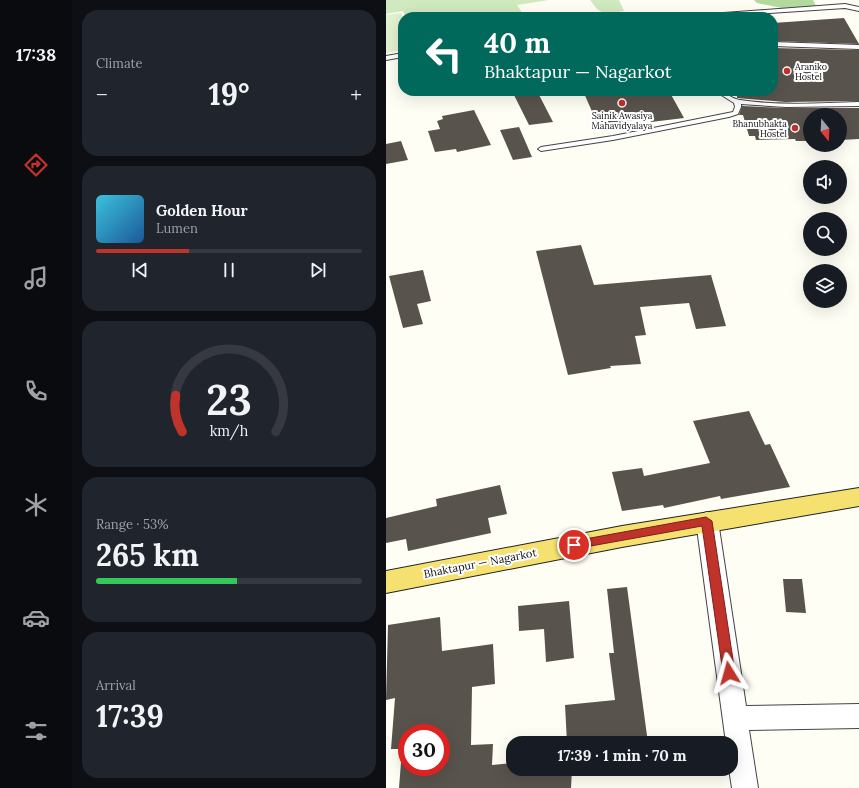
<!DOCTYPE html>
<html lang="en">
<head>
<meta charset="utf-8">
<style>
  :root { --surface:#171b24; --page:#20242c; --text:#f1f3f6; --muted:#9ea1a6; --line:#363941; --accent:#bf332b }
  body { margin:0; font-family:Lora,serif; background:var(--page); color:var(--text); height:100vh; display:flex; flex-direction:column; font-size:15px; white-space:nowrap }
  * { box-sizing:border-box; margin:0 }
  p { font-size:13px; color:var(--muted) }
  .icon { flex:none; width:22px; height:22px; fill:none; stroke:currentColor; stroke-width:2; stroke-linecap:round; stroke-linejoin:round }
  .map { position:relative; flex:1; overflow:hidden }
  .details { display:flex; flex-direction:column; gap:10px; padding:10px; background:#0d0f14; width:314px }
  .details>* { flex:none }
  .banner { position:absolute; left:12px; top:12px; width:380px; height:84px; border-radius:16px; box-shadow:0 4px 16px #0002; background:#00695c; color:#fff; overflow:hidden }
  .needle { width:26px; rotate:162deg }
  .buttons { position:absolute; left:417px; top:108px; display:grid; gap:8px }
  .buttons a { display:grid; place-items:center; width:44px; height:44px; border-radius:50%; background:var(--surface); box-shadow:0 4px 16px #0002; font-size:20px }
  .speed { position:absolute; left:12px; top:724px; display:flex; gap:8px; font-size:20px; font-weight:700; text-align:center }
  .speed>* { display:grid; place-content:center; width:52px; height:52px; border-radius:50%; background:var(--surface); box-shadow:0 4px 16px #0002; line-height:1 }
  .speed .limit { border:6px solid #d22; background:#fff; color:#111 }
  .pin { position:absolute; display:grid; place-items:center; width:34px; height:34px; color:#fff; margin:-17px; border:2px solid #fff; border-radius:50%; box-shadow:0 1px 4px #0007 }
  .me { position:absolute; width:44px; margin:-22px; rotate:352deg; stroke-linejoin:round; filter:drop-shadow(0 0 3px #0008) }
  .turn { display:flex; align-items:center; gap:14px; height:84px; padding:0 20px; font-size:18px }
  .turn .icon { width:52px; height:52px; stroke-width:2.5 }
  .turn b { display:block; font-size:28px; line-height:34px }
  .big { font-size:30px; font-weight:800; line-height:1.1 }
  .details .tile { flex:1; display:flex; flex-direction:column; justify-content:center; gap:6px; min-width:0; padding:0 14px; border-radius:16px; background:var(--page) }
  .details .dial { align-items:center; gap:0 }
  .dial svg { height:104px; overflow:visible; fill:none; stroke:var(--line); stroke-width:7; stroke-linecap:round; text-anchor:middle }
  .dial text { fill:var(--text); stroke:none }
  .song { display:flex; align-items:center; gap:12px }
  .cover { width:48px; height:48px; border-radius:6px; background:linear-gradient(135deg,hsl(190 70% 55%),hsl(210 70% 35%)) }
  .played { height:4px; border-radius:2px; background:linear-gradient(90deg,var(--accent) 35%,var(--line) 35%) }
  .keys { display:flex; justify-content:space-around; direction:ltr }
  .heat { display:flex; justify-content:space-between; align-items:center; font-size:22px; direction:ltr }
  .charge { height:6px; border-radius:3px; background:linear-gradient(90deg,#34c759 53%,var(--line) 0) }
  .trip { position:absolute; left:120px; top:736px; width:232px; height:40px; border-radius:16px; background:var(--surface); box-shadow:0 4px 16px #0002; font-weight:800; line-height:40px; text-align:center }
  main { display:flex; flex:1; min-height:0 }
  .menu { display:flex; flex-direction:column; width:72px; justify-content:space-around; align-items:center; background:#090b0e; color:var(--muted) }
  .menu .icon { width:28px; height:28px }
  .menu .selected { color:var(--accent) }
  .menu b { font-size:18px; color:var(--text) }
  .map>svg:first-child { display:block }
  .green { fill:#d0e9be }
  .forest { fill:#b3da9e }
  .pitch { fill:#e2f1d0 }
  .building { fill:#59534d; fill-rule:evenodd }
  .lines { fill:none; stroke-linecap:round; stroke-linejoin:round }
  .service-casing { stroke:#444; stroke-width:2 }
  .minor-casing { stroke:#444; stroke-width:2 }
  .primary-casing { stroke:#222; stroke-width:2 }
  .service { fill:#fff; fill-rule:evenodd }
  .minor { fill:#fff; fill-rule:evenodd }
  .primary { fill:#f4e16f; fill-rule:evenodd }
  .tree { fill:#89ac80 }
  .route { fill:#bf332b; stroke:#7c211c }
  .poi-dot { fill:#bf332b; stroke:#fff; stroke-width:1.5 }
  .labels { text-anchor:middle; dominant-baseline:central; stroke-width:4; stroke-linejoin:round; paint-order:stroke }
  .far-poi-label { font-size:9px; fill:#111; stroke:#fff; text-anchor:start }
  .street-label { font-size:11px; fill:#111; stroke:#fff }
</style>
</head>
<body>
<main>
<nav class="menu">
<b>17:38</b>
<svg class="icon selected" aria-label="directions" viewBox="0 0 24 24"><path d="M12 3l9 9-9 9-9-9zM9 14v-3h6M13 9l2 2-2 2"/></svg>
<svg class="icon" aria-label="music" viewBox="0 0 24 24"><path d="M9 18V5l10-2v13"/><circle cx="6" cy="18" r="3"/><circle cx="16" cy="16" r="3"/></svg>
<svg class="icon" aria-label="phone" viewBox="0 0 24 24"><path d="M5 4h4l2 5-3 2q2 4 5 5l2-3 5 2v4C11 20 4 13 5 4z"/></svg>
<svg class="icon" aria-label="climate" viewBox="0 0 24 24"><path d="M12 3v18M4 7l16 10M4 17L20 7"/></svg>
<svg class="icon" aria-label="car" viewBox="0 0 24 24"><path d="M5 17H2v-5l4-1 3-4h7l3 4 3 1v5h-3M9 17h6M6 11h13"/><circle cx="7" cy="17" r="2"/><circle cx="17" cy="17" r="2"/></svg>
<svg class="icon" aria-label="filters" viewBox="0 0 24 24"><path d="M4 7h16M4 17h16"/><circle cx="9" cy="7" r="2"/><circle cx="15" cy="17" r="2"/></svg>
</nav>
<section class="details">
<div class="tile"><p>Climate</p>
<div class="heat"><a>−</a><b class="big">19°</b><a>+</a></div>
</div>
<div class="tile">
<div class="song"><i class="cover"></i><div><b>Golden Hour</b><p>Lumen</p></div></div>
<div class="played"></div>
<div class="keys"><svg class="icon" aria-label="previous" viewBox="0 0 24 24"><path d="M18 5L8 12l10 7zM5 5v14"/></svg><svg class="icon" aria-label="pause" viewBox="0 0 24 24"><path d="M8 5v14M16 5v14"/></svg><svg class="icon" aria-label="next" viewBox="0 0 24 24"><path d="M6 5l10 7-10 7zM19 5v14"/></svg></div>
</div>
<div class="tile dial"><svg viewBox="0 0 100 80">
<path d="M14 69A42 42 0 1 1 86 69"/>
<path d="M14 69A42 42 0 0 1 9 41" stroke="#bf332b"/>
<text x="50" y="56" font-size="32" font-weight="700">23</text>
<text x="50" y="72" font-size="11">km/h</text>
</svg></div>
<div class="tile"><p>Range · 53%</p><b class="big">265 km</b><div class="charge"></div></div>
<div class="tile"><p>Arrival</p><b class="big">17:39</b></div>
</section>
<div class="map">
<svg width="473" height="788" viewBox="0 0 473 788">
  <rect width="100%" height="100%" fill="#fffef5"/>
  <!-- green -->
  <path class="green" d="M0,0H163L131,5L139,17H114L111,12L75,17H20L17,11L0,14Z
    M204,0H233L238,11L219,14L211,9Z"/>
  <!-- forest -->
  <path class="forest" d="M368,0H427L430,6L396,8L371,3Z"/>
  <!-- pitch -->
  <path class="pitch" d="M15,13L17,18V50L0,53V15Z"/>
  <!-- building -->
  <path class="building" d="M458,18L473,44L387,41V23Z
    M387,48L473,50V101L399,102L351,98V91H387Z
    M126,91H151L167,122L143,125Z
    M197,91H283L298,118L265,122L263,118L212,125Z
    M356,106L400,108H473V139L454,140V115H424V141H410L409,139L370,140L369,136H363L357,115H353Z
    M88,110L105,145L71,152L70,149L49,152L42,131L54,129L51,121L57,119L56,116Z
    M133,127L146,157L127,160L114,130Z
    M15,141L22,160L0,164V144Z
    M195,245L208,285L325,275L340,326L310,329L303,303L254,307L260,335L249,336L255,364L224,366L225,368L182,375L150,251Z
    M37,270L45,301L31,304L37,324L17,328L3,276Z
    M363,411L379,445L384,444L404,487L335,499L334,496L278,508L277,505L236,511L226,472L256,468L258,476L324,463L307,421Z
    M114,485L121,514L102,518L105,533L22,551L20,539L0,543V518L51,506L50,499Z
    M397,579H416L420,613L400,612Z
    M241,587L262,743H181L179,705L229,700L223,653H228L221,589Z
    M183,601L188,658L160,662L158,629L133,631L132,606Z
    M54,617L56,651L107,644L109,684L86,687L85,745L107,744L106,765L127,763V769H186L185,788H13L16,749H5L9,698L0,700L2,625ZM21,733H55V767H21Z"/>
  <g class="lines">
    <defs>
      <path id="service" d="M459,4L473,7V11L459,8L323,17H265L268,15H311Z
        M387,42L473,45V49L387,46Z
        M17,53V57L0,60V56Z
        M329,91C340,91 345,99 354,100C393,106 434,103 473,102V106L400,107L355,104V107L352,114L343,117L227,140L155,151L152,149L155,147L227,136L347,112L349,107L348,103Z"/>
      <path id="minor" d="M321,512L329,515L332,521L360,706L473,704V728L363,730L372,788H346L343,769H345V743H340L310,521L313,515Z"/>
      <path id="primary" d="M473,488V506L236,547L0,593V571L236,526Z"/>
    </defs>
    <!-- service casing -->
    <use href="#service" class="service-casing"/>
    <!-- minor casing -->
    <use href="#minor" class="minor-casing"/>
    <!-- primary casing -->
    <use href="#primary" class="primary-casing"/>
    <!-- service -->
    <use href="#service" class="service"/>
    <!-- minor -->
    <use href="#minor" class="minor"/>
    <!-- primary -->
    <use href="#primary" class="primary"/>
  </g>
  <!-- trees -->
  <circle class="tree" cx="431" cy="73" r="4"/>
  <!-- route -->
  <path class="route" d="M320,517L326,521L349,673L347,677L343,678L339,677L337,673L316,526L188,549L183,545L188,541Z"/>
  <!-- markers -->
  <g class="poi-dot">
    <circle cx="401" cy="71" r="4"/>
    <circle cx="236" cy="103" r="4"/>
    <circle cx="409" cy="128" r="4"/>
  </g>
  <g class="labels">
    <!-- far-poi labels -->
    <g class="far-poi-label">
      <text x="409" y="66">Araniko<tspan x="409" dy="10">Hostel</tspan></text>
      <text x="236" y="115" text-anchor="middle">Sainik Awasiya<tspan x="236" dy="10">Mahavidyalaya</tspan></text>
      <text x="401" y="123" text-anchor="end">Bhanubhakta<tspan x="401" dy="10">Hostel</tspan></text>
    </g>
    <!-- street labels -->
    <g class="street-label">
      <text transform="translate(94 563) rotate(-11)">Bhaktapur — Nagarkot</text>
    </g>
  </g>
</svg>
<div class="buttons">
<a><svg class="needle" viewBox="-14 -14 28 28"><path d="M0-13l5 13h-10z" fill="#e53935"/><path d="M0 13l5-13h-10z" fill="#9ea1a6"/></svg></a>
<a><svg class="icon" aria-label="sound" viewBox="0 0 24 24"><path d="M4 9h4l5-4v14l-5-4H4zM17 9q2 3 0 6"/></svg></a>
<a><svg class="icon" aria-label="search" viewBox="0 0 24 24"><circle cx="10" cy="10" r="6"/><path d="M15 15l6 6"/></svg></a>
<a><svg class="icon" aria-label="layers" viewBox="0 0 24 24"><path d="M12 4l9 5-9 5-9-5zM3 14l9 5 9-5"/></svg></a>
</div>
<div class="speed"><div class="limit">30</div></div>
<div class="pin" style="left:188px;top:545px;background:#d93025"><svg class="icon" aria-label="arrive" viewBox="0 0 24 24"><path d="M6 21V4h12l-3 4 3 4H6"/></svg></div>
<svg class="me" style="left:343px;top:673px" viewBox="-20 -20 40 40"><path d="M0-17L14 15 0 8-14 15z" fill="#bf332b" stroke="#fff" stroke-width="4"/></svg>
<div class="trip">17:39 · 1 min · 70 m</div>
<div class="banner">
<div class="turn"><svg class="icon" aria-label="left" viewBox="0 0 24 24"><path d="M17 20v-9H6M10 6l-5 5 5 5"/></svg><div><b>40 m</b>Bhaktapur — Nagarkot</div></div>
</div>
</div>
</main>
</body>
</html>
